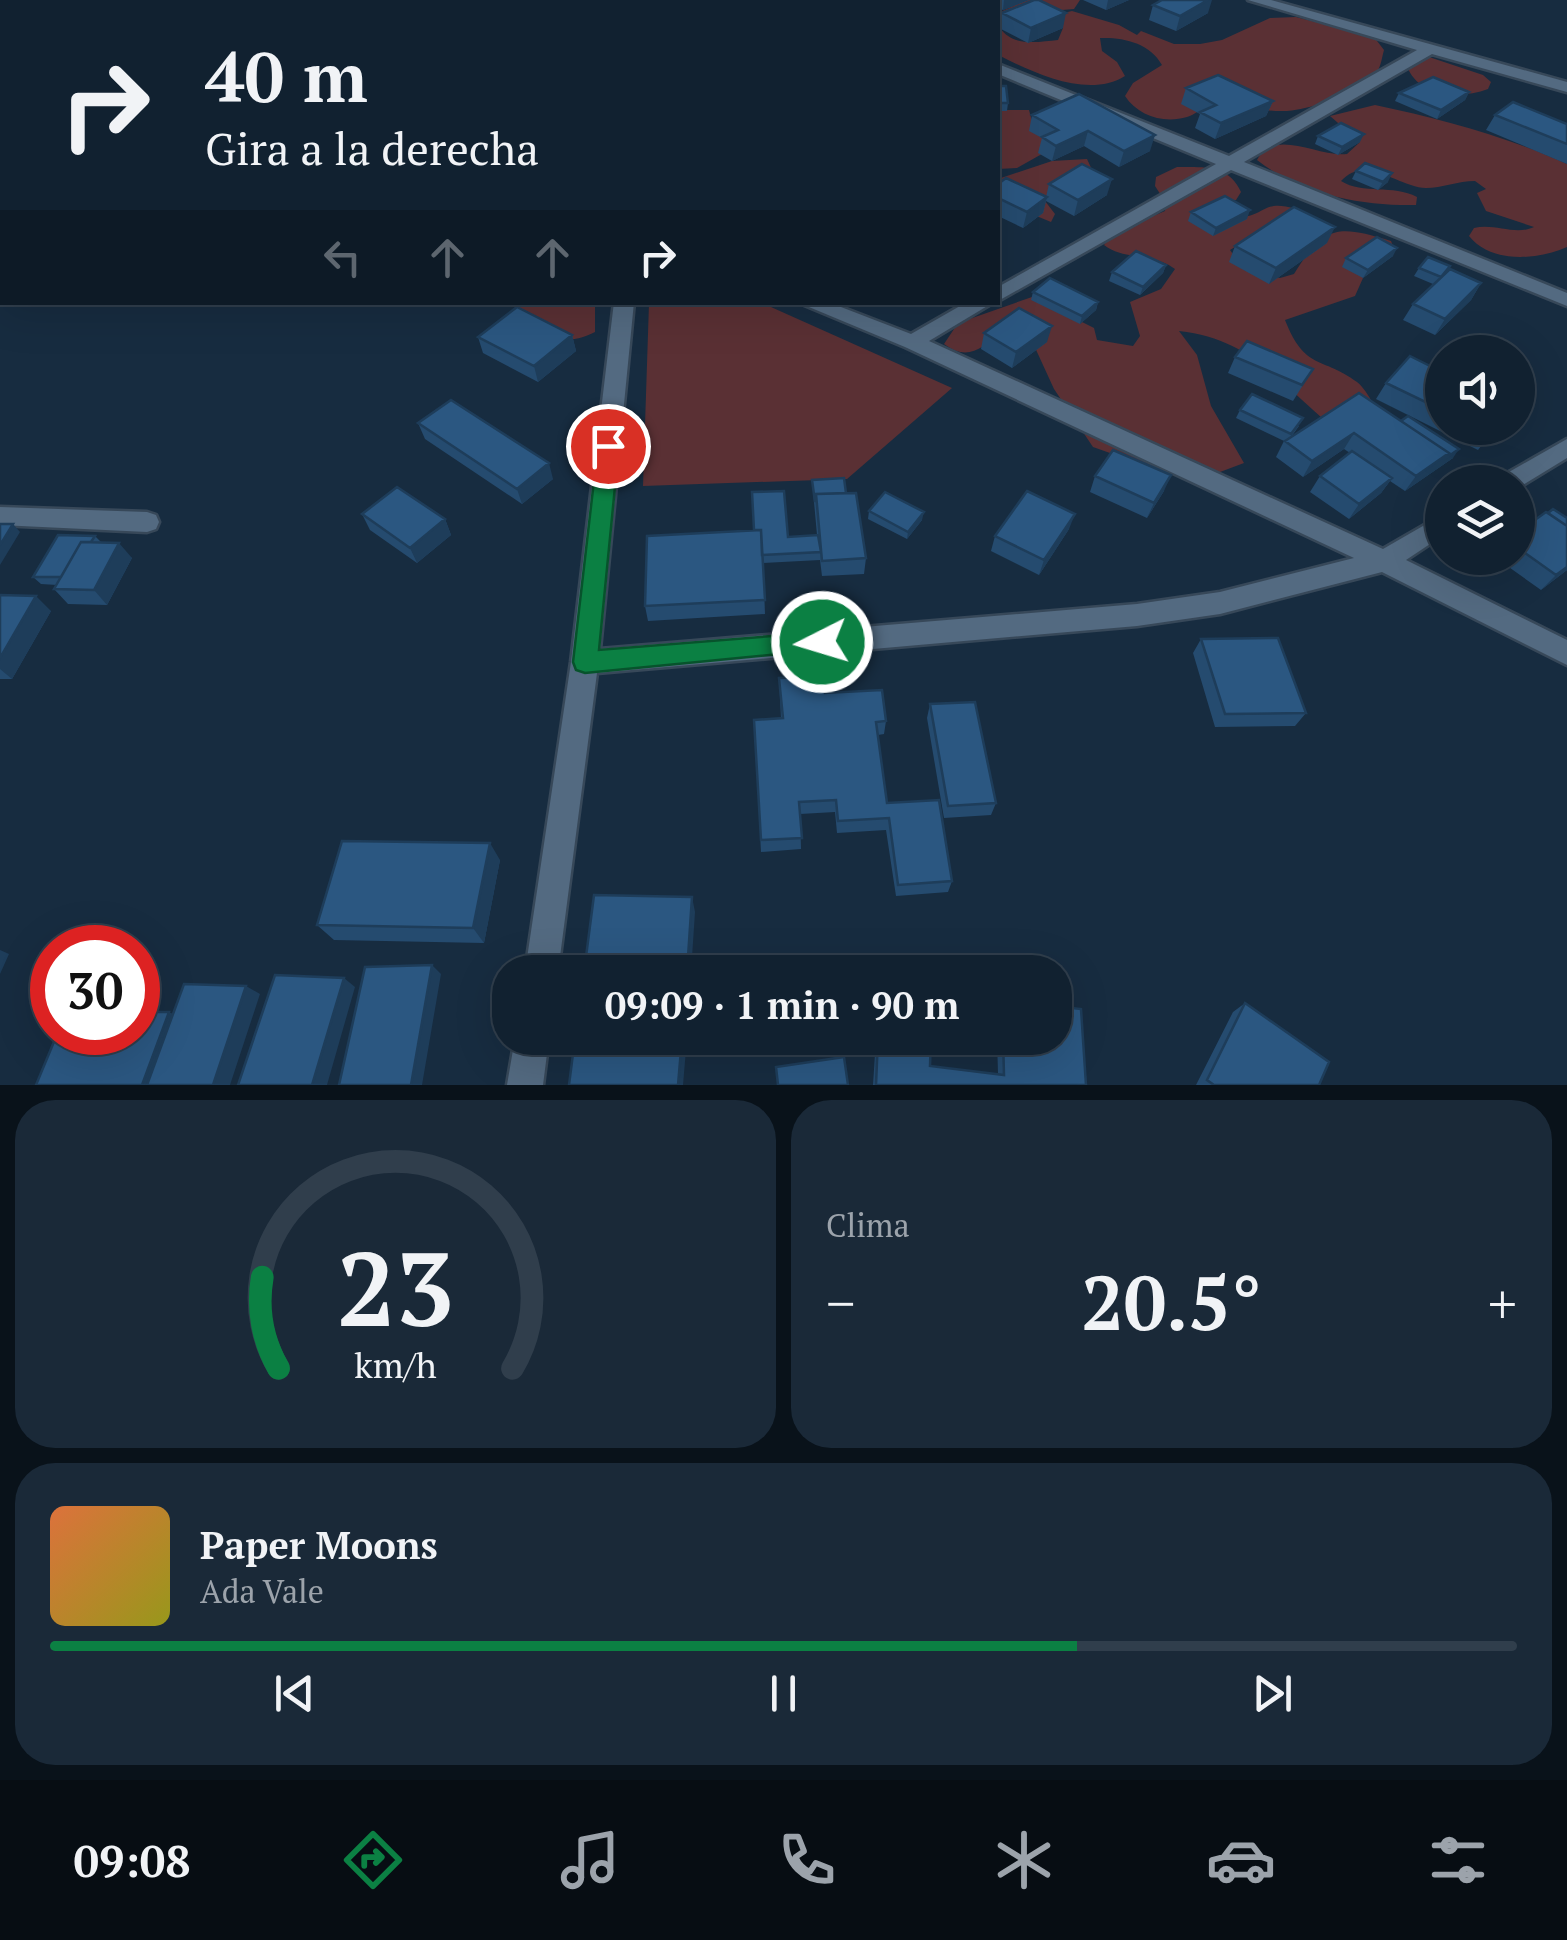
<!DOCTYPE html>
<html lang="es">
<head>
<meta charset="utf-8">
<style>
  :root { --surface:#112130; --page:#1a2938; --text:#f1f3f6; --muted:#9ca3ab; --line:#303e4c; --accent:#0b8043 }
  body { margin:0; font-family:"PT Serif",serif; background:var(--page); color:var(--text); height:100vh; display:flex; flex-direction:column; font-size:38px; white-space:nowrap }
  * { box-sizing:border-box; margin:0 }
  p { font-size:32px; color:var(--muted) }
  .icon { flex:none; width:55px; height:55px; fill:none; stroke:currentColor; stroke-width:2; stroke-linecap:round; stroke-linejoin:round }
  .map { position:relative; height:1085px; overflow:hidden }
  .drawer { display:flex; flex-direction:column; gap:15px; padding:15px; background:#09121a; flex:1 }
  .drawer>* { flex:none }
  .banner { position:absolute; left:0px; top:0px; width:1000px; height:305px; box-shadow:0 10px 40px #0002,0 0 0 2px var(--line); background:#112130; color:var(--text); overflow:hidden }
  .buttons { position:absolute; left:1425px; top:335px; display:grid; gap:20px }
  .buttons a { display:grid; place-items:center; width:110px; height:110px; border-radius:50%; background:var(--surface); box-shadow:0 10px 40px #0002,0 0 0 2px var(--line); font-size:50px }
  .speed { position:absolute; left:30px; top:925px; display:flex; gap:20px; font-size:50px; font-weight:700; text-align:center }
  .speed>* { display:grid; place-content:center; width:130px; height:130px; border-radius:50%; background:var(--surface); box-shadow:0 10px 40px #0002,0 0 0 2px var(--line); line-height:1 }
  .speed .limit { border:15px solid #d22; background:#fff; color:#111 }
  .pin { position:absolute; display:grid; place-items:center; width:85px; height:85px; color:#fff; margin:-42px; border:5px solid #fff; border-radius:50%; box-shadow:0 2px 10px #0007 }
  .me { position:absolute; width:110px; margin:-55px; rotate:265deg; stroke-linejoin:round; filter:drop-shadow(0 0 8px #0008) }
  .turn { display:flex; align-items:center; gap:35px; height:210px; padding:0 40px; font-size:45px }
  .turn .icon { width:130px; height:130px; stroke-width:2.5 }
  .turn b { display:block; font-size:70px; line-height:85px }
  .lanes { display:flex; align-items:center; height:95px; padding:0 40px; background:#0003; justify-content:center; gap:50px; direction:ltr }
  .lanes .off { opacity:.35 }
  .big { font-size:75px; font-weight:800; line-height:1.1 }
  .drawer .card { flex:1; display:flex; flex-direction:column; justify-content:center; gap:15px; min-width:0; padding:0 35px; border-radius:40px; background:var(--page) }
  .drawer .dial { align-items:center; gap:0 }
  .dial svg { height:260px; overflow:visible; fill:none; stroke:var(--line); stroke-width:7; stroke-linecap:round; text-anchor:middle }
  .dial text { fill:var(--text); stroke:none }
  .song { display:flex; align-items:center; gap:30px }
  .cover { width:120px; height:120px; border-radius:15px; background:linear-gradient(135deg,hsl(20 70% 55%),hsl(60 70% 35%)) }
  .played { height:10px; border-radius:5px; background:linear-gradient(90deg,var(--accent) 70%,var(--line) 70%) }
  .keys { display:flex; justify-content:space-around; direction:ltr }
  .heat { display:flex; justify-content:space-between; align-items:center; font-size:55px; direction:ltr }
  .drawer .tiles { flex:1; display:grid; gap:15px; grid-template-columns:1fr 1fr }
  .card:last-child { grid-column:span 2 }
  .trip { position:absolute; left:492px; top:955px; width:580px; height:100px; border-radius:40px; background:var(--surface); box-shadow:0 10px 40px #0002,0 0 0 2px var(--line); font-weight:800; line-height:100px; text-align:center }
  .tab-bar { display:flex; height:160px; justify-content:space-around; align-items:center; background:#070d13; color:var(--muted) }
  .tab-bar .icon { width:70px; height:70px }
  .tab-bar .selected { color:var(--accent) }
  .tab-bar b { font-size:45px; color:var(--text) }
  .map>svg:first-child { display:block }
  .green { fill:#5a3034 }
  .lines { fill:none; stroke-linecap:round; stroke-linejoin:round }
  .street-casing { stroke:#374859; stroke-width:5 }
  .street { fill:#536a81; fill-rule:evenodd }
  .wall { fill:#254b6f }
  .shaded-wall { fill:#1e3d5a }
  .building { fill:#2b5781; stroke:#1e3d5a; stroke-width:2.5 }
  .route { fill:#0b8043; stroke:#07532c; stroke-width:2.5 }
</style>
</head>
<body>
<div class="map">
<svg width="1567" height="1085" viewBox="0 0 1567 1085">
  <rect width="100%" height="100%" fill="#172c40"/>
  <!-- green -->
  <path class="green" d="M1026,0H1080L1074,9L1050,11L1000,28C1013,47 1038,42 1058,40L1063,28L1051,16L1072,11L1119,25L1137,35L1141,31L1174,44H1200L1222,40L1270,18L1296,17L1374,37L1384,50C1382,57 1381,66 1377,72C1367,91 1307,111 1285,111C1261,112 1234,103 1208,107C1200,108 1195,115 1187,117C1164,124 1138,116 1125,96L1133,83L1162,65C1150,43 1123,37 1100,38L1102,51L1117,62L1125,76C1088,99 1034,73 998,55V13Z
    M1429,57L1483,75L1491,82L1488,89C1461,99 1422,98 1408,69L1415,58Z
    M1375,105C1441,119 1505,136 1567,164V247C1538,260 1491,264 1469,236L1474,228C1495,223 1515,236 1534,227L1486,211L1477,193L1486,189L1475,181C1458,181 1442,188 1426,188C1399,187 1365,154 1341,181C1363,195 1393,184 1417,197L1416,205C1361,206 1301,194 1257,160C1274,127 1319,158 1347,154L1360,142L1330,116Z
    M998,110H1029L1033,125L1056,146L1017,168L998,169Z
    M1087,159L1094,174L1045,201L1055,214L1051,222L998,200V179L1052,161Z
    M1177,167C1202,167 1229,164 1241,192L1236,200L1208,203L1201,210C1214,212 1230,218 1242,217C1266,215 1263,199 1296,209L1230,250L1244,270L1280,278L1294,274C1324,226 1336,224 1391,241L1395,251L1354,267L1363,278L1355,296L1285,320C1305,371 1322,356 1357,382C1365,388 1371,401 1377,409L1322,418C1273,375 1247,339 1179,331L1197,355L1211,406L1244,463L1212,475H1172L1093,447L1054,389L1032,341L1003,332C981,348 968,362 944,344L958,323L1032,297L1094,328L1097,340L1133,346L1140,336L1130,302L1161,289L1175,269C1152,252 1125,261 1104,245C1124,215 1136,225 1165,211L1166,203L1155,186L1156,177Z
    M499,303H595V332C559,350 556,331 530,313C522,308 508,306 499,303Z
    M649,303H762L952,388L847,479L643,486Z"/>
  <g class="lines">
    <defs>
      <path id="street" d="M817,0H837L838,2H818Z
        M1248,0H1271L1567,82V92L1432,54L1244,162L1567,293V306L1231,170L998,301V287L1216,164L998,74V64L1229,156L1417,50Z
        M0,68H2V78H0Z
        M614,302H634L600,649L1137,604L1220,592L1354,558L905,347L797,302H828L911,334L967,302H994L929,341L1383,549L1442,515V536L1406,560L1567,640V665L1382,572L1220,614L1137,626L597,673L558,972H525L571,662Z
        M1567,439V458L1518,488V482H1498L1502,476Z
        M0,507L147,512L156,515L159,522L156,529L147,532L0,525Z
        M515,1038H549L543,1085H507Z"/>
    </defs>
    <!-- street casing -->
    <use href="#street" class="street-casing"/>
    <!-- street -->
    <use href="#street" class="street"/>
  </g>
  <!-- wall -->
  <path class="wall" d="M6,0H85L82,2H3Z
    M438,0H516L515,2H436Z
    M913,0H1029L1003,10L998,7V2H988L984,0L983,2H913Z
    M1083,0H1129L1106,10Z
    M2,3V31H0V5Z
    M1153,5L1208,13L1176,31L1149,20Z
    M1002,13L1063,28L1028,43L999,28Z
    M998,86L1008,103L1007,111H998Z
    M1186,88L1273,101L1266,116L1215,139L1195,128L1200,114L1181,104Z
    M1469,92L1465,100L1437,119L1395,101L1399,93Z
    M1079,94L1150,151L1119,167L1084,146L1052,161L1038,153L1042,138L1029,131L1032,115Z
    M1495,115L1567,124V164L1486,130Z
    M1318,136L1360,142L1338,155L1315,144Z
    M1356,171L1388,182L1378,190L1352,179Z
    M998,184L1046,197L1049,184L1107,195L1074,216L1046,201L1043,213L1023,228L998,216Z
    M1191,212L1247,219L1213,236L1188,221Z
    M1327,243L1269,284L1229,262L1235,246Z
    M1393,256L1363,278L1342,267L1346,258Z
    M1166,265L1163,273L1140,295L1109,281L1112,272Z
    M1419,268L1446,273L1481,283L1471,300L1435,335L1403,320L1413,304L1433,284L1414,276Z
    M1033,292L1098,302L1096,310L1080,324L1031,300Z
    M984,333L1047,342L1012,368L981,349Z
    M572,335L576,351L538,382L483,353L478,337Z
    M1235,357L1313,369L1293,401L1228,373Z
    M1442,372V428H1495L1478,450L1376,399L1386,383Z
    M1359,393L1453,458L1405,491L1390,481L1381,493L1349,519L1310,492L1320,476L1350,453L1344,449L1303,477L1276,457L1284,441L1236,418L1240,410L1299,426L1291,437Z
    M418,423L553,479L522,504L425,439Z
    M1095,476L1164,491L1147,518L1090,492Z
    M812,480L846,493L866,558L864,574L822,576L820,560L763,563L765,614L648,621L645,606L788,537L817,535Z
    M869,511L922,520L907,539L868,519Z
    M362,514L445,519L451,535L417,563L370,530Z
    M1567,518V570L1541,590L1496,558H1518V532Z
    M1069,529L1039,575L991,551L995,536Z
    M95,536L101,542L132,558L107,605L68,604L54,589L57,585L41,584L33,577Z
    M0,595L51,611L12,679H0Z
    M1201,639L1306,713L1295,726L1215,727L1193,653Z
    M779,678L825,693L886,721L884,734L878,735L887,803L952,881L948,892L896,896L886,830L837,833L835,812L800,814L801,849L761,852L754,720L781,718Z
    M930,704L996,803L991,815L944,818L927,718Z
    M500,860L484,943L334,940L317,925Z
    M1245,1003L1319,1085H1196L1233,1012Z
    M876,1038H931L930,1066L998,1074L997,1038H1055L1086,1085H873Z"/>
  <!-- shaded-wall -->
  <path class="shaded-wall" d="M970,0H984L983,2H963Z
    M1004,0H1029L1003,10Z
    M1108,0H1129L1106,10Z
    M1208,0H1212L1208,13L1176,31L1180,16Z
    M1066,13L1063,28L1028,43L1031,28Z
    M1469,92L1465,100L1437,119L1441,110Z
    M1273,101L1266,116L1215,139L1221,123Z
    M1088,131L1084,146L1052,161L1056,146Z
    M1364,134L1360,142L1338,155L1342,147Z
    M1155,135L1150,151L1119,167L1124,151Z
    M1392,173L1388,182L1378,190L1383,182Z
    M1112,179L1107,195L1074,216L1078,200Z
    M1047,197L1043,213L1023,228L1027,212Z
    M1250,210L1247,219L1213,236L1216,228Z
    M1335,227L1327,243L1269,284L1276,268Z
    M1397,248L1393,256L1363,278L1368,270Z
    M1166,265L1163,273L1140,295L1143,287Z
    M1481,283L1471,300L1435,335L1445,319Z
    M1098,302L1096,310L1080,324L1082,316Z
    M1052,326L1047,342L1012,368L1016,352Z
    M572,335L576,351L538,382L534,366Z
    M1354,433L1344,449L1303,477L1312,461Z
    M1459,449L1453,458L1405,491L1416,476L1449,453Z
    M549,463L553,479L522,504L517,489Z
    M1171,475L1164,491L1147,518L1154,503Z
    M1392,478L1381,493L1349,519L1359,504Z
    M924,512L922,520L907,539L908,532Z
    M1075,514L1069,529L1039,575L1044,560Z
    M445,519L451,535L417,563L410,548Z
    M13,524L20,532L0,565V545Z
    M119,543L132,558L107,605L94,590Z
    M1567,567V570L1541,590L1556,575Z
    M36,596L51,611L12,679L0,669V658Z
    M490,843L500,860L484,943L473,928Z
    M692,897L695,912L691,972H687Z
    M0,950L9,954L0,974Z
    M432,965L441,974L422,1085H411Z
    M344,978L355,987L327,1085H312Z
    M246,986L260,994L230,1085H213Z
    M169,1012L185,1020L162,1085H142Z
    M682,1038H687L683,1085H678Z"/>
  <!-- building -->
  <path class="building" d="M6,0H50L47,2H3Z
    M438,0H495L494,2H436Z
    M915,0H970L963,2H920Z
    M1034,0H1039L1066,13L1031,28L1002,13Z
    M1162,0H1208L1180,16L1153,5Z
    M1218,75L1273,101L1221,123L1200,112L1216,105L1186,88Z
    M1433,77L1469,92L1441,110L1399,93Z
    M998,86H1006L1008,103H998Z
    M1079,94L1155,135L1124,151L1088,131L1056,146L1042,137L1058,130L1032,115Z
    M1513,102L1567,124V144L1495,115Z
    M1341,123L1364,134L1342,147L1318,136Z
    M1365,163L1392,173L1383,182L1356,171Z
    M1082,164L1112,179L1078,200L1049,184Z
    M1006,178L1047,197L1027,212L998,198V184Z
    M1225,196L1250,210L1216,228L1191,212Z
    M1294,207L1335,227L1276,268L1235,246Z
    M1377,237L1397,248L1368,270L1346,258Z
    M1136,251L1166,265L1143,287L1112,272Z
    M1428,257L1450,266L1441,277L1419,268Z
    M1450,269L1481,283L1445,319L1413,304Z
    M1050,278L1098,302L1082,316L1033,292Z
    M517,307L572,335L534,366L478,337Z
    M1019,308L1052,326L1016,352L984,333Z
    M1247,341L1313,369L1302,385L1235,357Z
    M1410,356L1442,372V410L1386,383Z
    M1359,393L1449,453L1416,476L1354,433L1312,461L1285,441Z
    M1252,394L1303,418L1291,434L1240,410Z
    M451,400L549,463L517,489L418,423Z
    M1408,416L1459,449L1443,460L1449,453L1401,421Z
    M1478,428H1495L1491,434Z
    M1113,450L1171,475L1154,503L1095,476Z
    M1352,451L1392,478L1359,504L1320,476Z
    M844,478L846,493L816,494L815,502L812,480Z
    M397,487L445,519L410,548L362,514Z
    M784,491L788,537L818,535L821,552L762,555L761,530H754L752,492Z
    M1027,491L1075,514L1044,560L995,536Z
    M885,492L924,512L908,532L869,511Z
    M856,493L866,558L822,561L816,494Z
    M1553,509L1567,518V526L1548,513Z
    M1546,512L1567,526V567L1556,575L1518,548V532Z
    M0,524H13L0,545Z
    M761,530L765,600L645,606L647,536Z
    M58,535L95,536L91,542H81L61,577H33Z
    M81,542L119,543L94,590L54,589Z
    M0,595L36,596L0,658Z
    M1278,638L1306,713L1225,714L1201,639Z
    M823,676L825,693L882,690L886,721L876,722L887,803L939,800L952,881L898,885L889,818L838,821L836,800L799,802L802,838L761,840L754,720L783,718L779,678Z
    M975,702L996,803L948,806L930,704Z
    M342,841L490,843L473,928L317,925Z
    M594,895L692,897L687,972H584Z
    M432,965L411,1085H339L365,967Z
    M275,975L344,978L312,1085H238Z
    M184,984L246,986L213,1085H147Z
    M1245,1003L1329,1062L1319,1085H1214L1207,1080Z
    M1055,1006L1081,1009L1086,1085H876L878,1038H931L930,1066L1004,1075L1003,1038H1055Z
    M138,1012H169L142,1085H36L58,1032H138Z
    M575,1038H682L678,1085H569Z
    M844,1057L848,1085H778L776,1067Z"/>
  <!-- route -->
  <path class="route" d="M608,439L619,446L599,650L822,632L830,635L834,642L830,649L585,673L576,670L573,662L598,446Z"/>
</svg>
<div class="buttons">
<a><svg class="icon" aria-label="sound" viewBox="0 0 24 24"><path d="M4 9h4l5-4v14l-5-4H4zM17 9q2 3 0 6"/></svg></a>
<a><svg class="icon" aria-label="layers" viewBox="0 0 24 24"><path d="M12 4l9 5-9 5-9-5zM3 14l9 5 9-5"/></svg></a>
</div>
<div class="speed"><div class="limit">30</div></div>
<div class="pin" style="left:608px;top:446px;background:#d93025"><svg class="icon" aria-label="arrive" viewBox="0 0 24 24"><path d="M6 21V4h12l-3 4 3 4H6"/></svg></div>
<svg class="me" style="left:822px;top:642px" viewBox="-20 -20 40 40"><circle r="17" fill="#0b8043" stroke="#fff" stroke-width="3"/><path d="M0-11L8 9 0 5-8 9z" fill="#fff"/></svg>
<div class="trip">09:09 · 1 min · 90 m</div>
<div class="banner">
<div class="turn"><svg class="icon" aria-label="right" viewBox="0 0 24 24"><path d="M7 20v-9h11M14 6l5 5-5 5"/></svg><div><b>40 m</b>Gira a la derecha</div></div>
<div class="lanes"><svg class="icon off" aria-label="left" viewBox="0 0 24 24"><path d="M17 20v-9H6M10 6l-5 5 5 5"/></svg><svg class="icon off" aria-label="ahead" viewBox="0 0 24 24"><path d="M12 20V5M6 11l6-6 6 6"/></svg><svg class="icon off" aria-label="ahead" viewBox="0 0 24 24"><path d="M12 20V5M6 11l6-6 6 6"/></svg><svg class="icon" aria-label="right" viewBox="0 0 24 24"><path d="M7 20v-9h11M14 6l5 5-5 5"/></svg></div>
</div>
</div>
<section class="drawer">
<div class="tiles">
<div class="card dial"><svg viewBox="0 0 100 80">
<path d="M14 69A42 42 0 1 1 86 69"/>
<path d="M14 69A42 42 0 0 1 9 41" stroke="#0b8043"/>
<text x="50" y="56" font-size="32" font-weight="700">23</text>
<text x="50" y="72" font-size="11">km/h</text>
</svg></div>
<div class="card"><p>Clima</p>
<div class="heat"><a>−</a><b class="big">20.5°</b><a>+</a></div>
</div>
<div class="card">
<div class="song"><i class="cover"></i><div><b>Paper Moons</b><p>Ada Vale</p></div></div>
<div class="played"></div>
<div class="keys"><svg class="icon" aria-label="previous" viewBox="0 0 24 24"><path d="M18 5L8 12l10 7zM5 5v14"/></svg><svg class="icon" aria-label="pause" viewBox="0 0 24 24"><path d="M8 5v14M16 5v14"/></svg><svg class="icon" aria-label="next" viewBox="0 0 24 24"><path d="M6 5l10 7-10 7zM19 5v14"/></svg></div>
</div>
</div>
</section>
<nav class="tab-bar">
<b>09:08</b>
<svg class="icon selected" aria-label="directions" viewBox="0 0 24 24"><path d="M12 3l9 9-9 9-9-9zM9 14v-3h6M13 9l2 2-2 2"/></svg>
<svg class="icon" aria-label="music" viewBox="0 0 24 24"><path d="M9 18V5l10-2v13"/><circle cx="6" cy="18" r="3"/><circle cx="16" cy="16" r="3"/></svg>
<svg class="icon" aria-label="phone" viewBox="0 0 24 24"><path d="M5 4h4l2 5-3 2q2 4 5 5l2-3 5 2v4C11 20 4 13 5 4z"/></svg>
<svg class="icon" aria-label="climate" viewBox="0 0 24 24"><path d="M12 3v18M4 7l16 10M4 17L20 7"/></svg>
<svg class="icon" aria-label="car" viewBox="0 0 24 24"><path d="M5 17H2v-5l4-1 3-4h7l3 4 3 1v5h-3M9 17h6M6 11h13"/><circle cx="7" cy="17" r="2"/><circle cx="17" cy="17" r="2"/></svg>
<svg class="icon" aria-label="filters" viewBox="0 0 24 24"><path d="M4 7h16M4 17h16"/><circle cx="9" cy="7" r="2"/><circle cx="15" cy="17" r="2"/></svg>
</nav>
</body>
</html>
